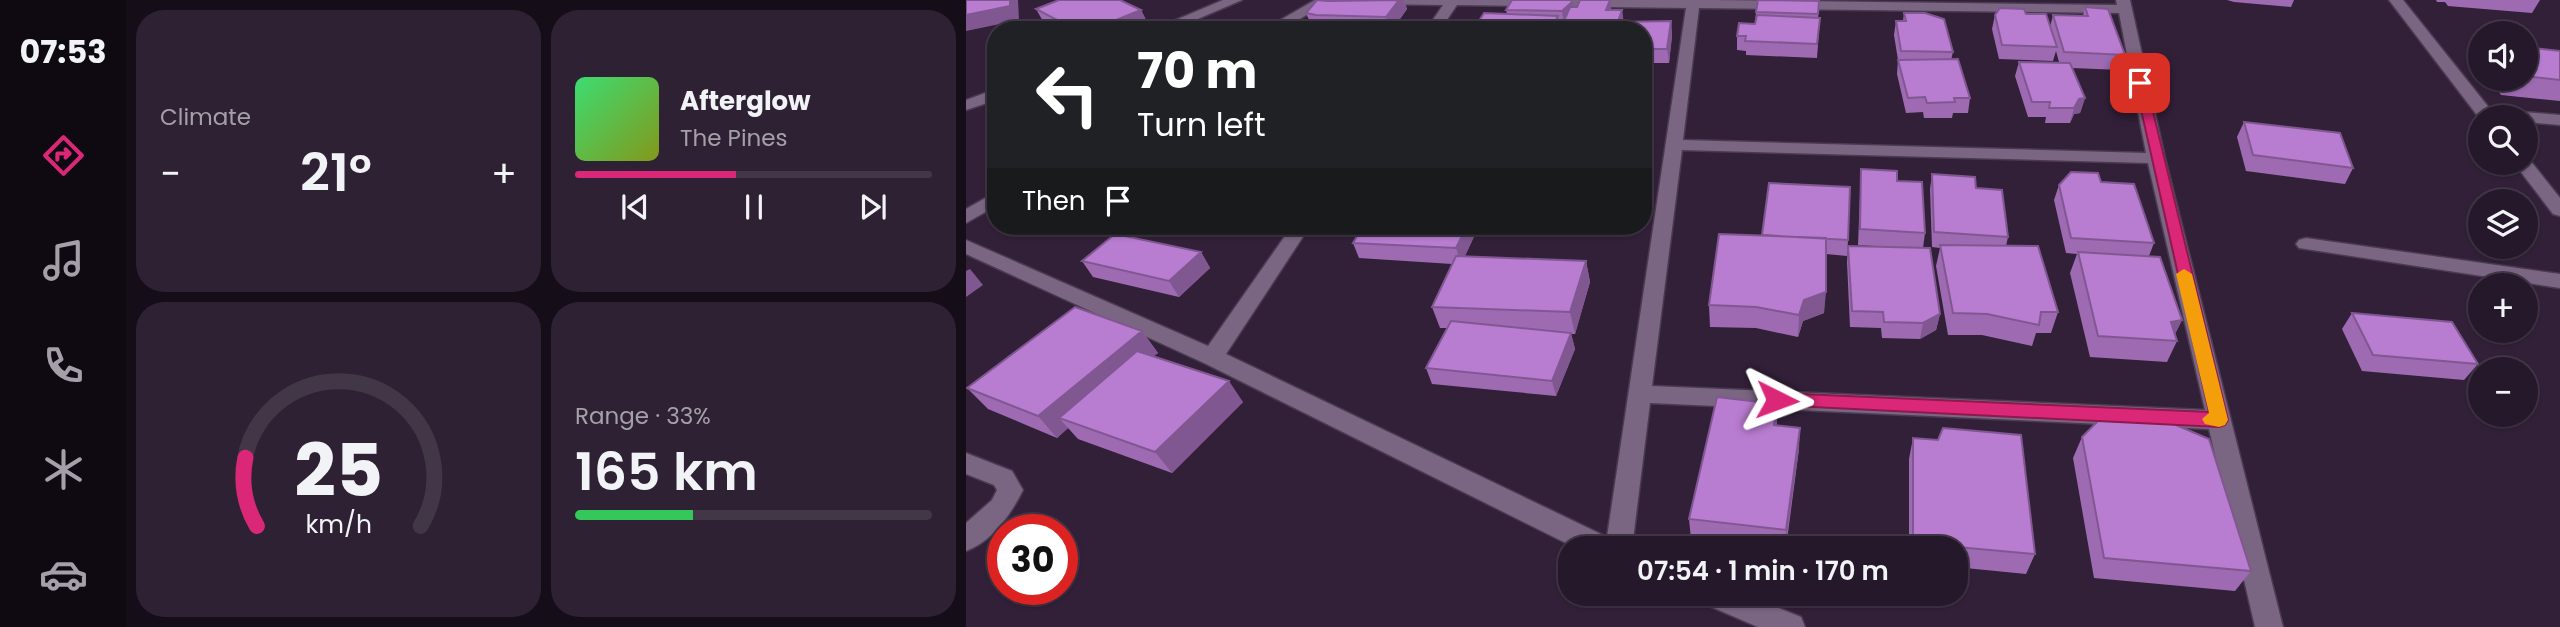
<!DOCTYPE html>
<html lang="en">
<head>
<meta charset="utf-8">
<style>
  :root { --surface:#26182b; --page:#2e2133; --text:#f1f3f6; --muted:#a4a0a9; --line:#423747; --accent:#db2777 }
  body { margin:0; font-family:Poppins,sans-serif; background:var(--page); color:var(--text); height:100vh; display:flex; flex-direction:column; font-size:26px; white-space:nowrap }
  * { box-sizing:border-box; margin:0 }
  p { font-size:23px; color:var(--muted) }
  .icon { flex:none; width:38px; height:38px; fill:none; stroke:currentColor; stroke-width:2; stroke-linecap:round; stroke-linejoin:round }
  .map { position:relative; flex:1; overflow:hidden }
  .drawer { display:flex; flex-direction:column; gap:10px; padding:10px; background:#150d18; width:840px }
  .drawer>* { flex:none }
  .banner { position:absolute; left:21px; top:21px; width:665px; height:214px; border-radius:28px; box-shadow:0 2px 5px #0004,0 0 0 2px var(--line); background:#202124; color:#fff; overflow:hidden }
  .tools { position:absolute; left:1502px; top:21px; display:grid; gap:14px }
  .tools a { display:grid; place-items:center; width:70px; height:70px; border-radius:50%; background:var(--surface); box-shadow:0 2px 5px #0004,0 0 0 2px var(--line); font-size:35px }
  .speed { position:absolute; left:21px; top:514px; display:flex; gap:14px; font-size:35px; font-weight:700; text-align:center }
  .speed>* { display:grid; place-content:center; width:91px; height:91px; border-radius:50%; background:var(--surface); box-shadow:0 2px 5px #0004,0 0 0 2px var(--line); line-height:1 }
  .speed .limit { border:10px solid #d22; background:#fff; color:#111 }
  .pin { position:absolute; display:grid; place-items:center; width:60px; height:60px; color:#fff; margin:-30px; border-radius:14px; box-shadow:0 4px 10px #0006 }
  .me { position:absolute; width:77px; margin:-38px; rotate:93deg; stroke-linejoin:round; filter:drop-shadow(0 0 5px #0008) }
  .turn { display:flex; align-items:center; gap:24px; height:147px; padding:0 35px; font-size:32px }
  .turn .icon { width:91px; height:91px; stroke-width:2.5 }
  .turn b { display:block; font-size:49px; line-height:60px }
  .then { display:flex; align-items:center; height:66px; padding:0 35px; background:#0003; gap:14px; font-size:26px }
  .big { font-size:52px; font-weight:600; line-height:1.1 }
  .drawer .tile { flex:1; display:flex; flex-direction:column; justify-content:center; gap:10px; min-width:0; padding:0 24px; border-radius:28px; background:var(--page) }
  .drawer .dial { align-items:center; gap:0 }
  .dial svg { height:182px; overflow:visible; fill:none; stroke:var(--line); stroke-width:7; stroke-linecap:round; text-anchor:middle }
  .dial text { fill:var(--text); stroke:none }
  .song { display:flex; align-items:center; gap:21px }
  .cover { width:84px; height:84px; border-radius:10px; background:linear-gradient(135deg,hsl(140 70% 55%),hsl(70 70% 35%)) }
  .played { height:7px; border-radius:4px; background:linear-gradient(90deg,var(--accent) 45%,var(--line) 45%) }
  .keys { display:flex; justify-content:space-around; direction:ltr }
  .heat { display:flex; justify-content:space-between; align-items:center; font-size:38px; direction:ltr }
  .charge { height:10px; border-radius:5px; background:linear-gradient(90deg,#34c759 33%,var(--line) 0) }
  .drawer .tiles { flex:1; display:grid; gap:10px; grid-template-columns:repeat(2,1fr) }
  .trip { position:absolute; left:592px; top:536px; width:410px; height:70px; border-radius:28px; background:var(--surface); box-shadow:0 2px 5px #0004,0 0 0 2px var(--line); font-weight:600; line-height:70px; text-align:center }
  main { display:flex; flex:1; min-height:0 }
  .tab-bar { display:flex; flex-direction:column; width:126px; justify-content:space-around; align-items:center; background:#0f0a11; color:var(--muted) }
  .tab-bar .icon { width:49px; height:49px }
  .tab-bar .selected { color:var(--accent) }
  .tab-bar b { font-size:32px; color:var(--text) }
  .map>svg:first-child { display:block }
  .lines { fill:none; stroke-linecap:round; stroke-linejoin:round }
  .minor-casing { stroke:#4a3b51; stroke-width:3 }
  .minor { fill:#7a6582; fill-rule:evenodd }
  .wall { fill:#9e6bb3 }
  .shaded-wall { fill:#815792 }
  .building { fill:#b87cd0; stroke:#815792; stroke-width:2 }
  .route { fill:#db2777; stroke:#8e194d; stroke-width:2 }
  .slow { fill:#f59e0b }
</style>
</head>
<body>
<main>
<nav class="tab-bar">
<b>07:53</b>
<svg class="icon selected" aria-label="directions" viewBox="0 0 24 24"><path d="M12 3l9 9-9 9-9-9zM9 14v-3h6M13 9l2 2-2 2"/></svg>
<svg class="icon" aria-label="music" viewBox="0 0 24 24"><path d="M9 18V5l10-2v13"/><circle cx="6" cy="18" r="3"/><circle cx="16" cy="16" r="3"/></svg>
<svg class="icon" aria-label="phone" viewBox="0 0 24 24"><path d="M5 4h4l2 5-3 2q2 4 5 5l2-3 5 2v4C11 20 4 13 5 4z"/></svg>
<svg class="icon" aria-label="climate" viewBox="0 0 24 24"><path d="M12 3v18M4 7l16 10M4 17L20 7"/></svg>
<svg class="icon" aria-label="car" viewBox="0 0 24 24"><path d="M5 17H2v-5l4-1 3-4h7l3 4 3 1v5h-3M9 17h6M6 11h13"/><circle cx="7" cy="17" r="2"/><circle cx="17" cy="17" r="2"/></svg>
</nav>
<section class="drawer">
<div class="tiles">
<div class="tile"><p>Climate</p>
<div class="heat"><a>−</a><b class="big">21°</b><a>+</a></div>
</div>
<div class="tile">
<div class="song"><i class="cover"></i><div><b>Afterglow</b><p>The Pines</p></div></div>
<div class="played"></div>
<div class="keys"><svg class="icon" aria-label="previous" viewBox="0 0 24 24"><path d="M18 5L8 12l10 7zM5 5v14"/></svg><svg class="icon" aria-label="pause" viewBox="0 0 24 24"><path d="M8 5v14M16 5v14"/></svg><svg class="icon" aria-label="next" viewBox="0 0 24 24"><path d="M6 5l10 7-10 7zM19 5v14"/></svg></div>
</div>
<div class="tile dial"><svg viewBox="0 0 100 80">
<path d="M14 69A42 42 0 1 1 86 69"/>
<path d="M14 69A42 42 0 0 1 9 39" stroke="#db2777"/>
<text x="50" y="56" font-size="32" font-weight="700">25</text>
<text x="50" y="72" font-size="11">km/h</text>
</svg></div>
<div class="tile"><p>Range · 33%</p><b class="big">165 km</b><div class="charge"></div></div>
</div>
</section>
<div class="map">
<svg width="1594" height="627" viewBox="0 0 1594 627">
  <rect width="100%" height="100%" fill="#322039"/>
  <g class="lines">
    <defs>
      <path id="minor" d="M257,0H276L206,30H186Z
        M349,0H366L315,30H297Z
        M396,0H747L1151,5L1150,0H1164L1199,158L1317,627H1289L1243,429L684,403L666,548H610L238,363L0,254V240L242,346L326,226H344L260,354L641,537L720,8L491,5L474,30H460L477,5L403,4ZM733,8L1153,13L1180,153L717,140ZM716,150L1182,163L1239,410L686,386Z
        M1423,0H1437L1524,109L1594,115V125L1559,122V117L1514,119Z
        M30,89V100L0,110V100Z
        M1559,158L1563,159L1594,198V216L1587,214L1548,163H1559Z
        M30,192V206L0,223V209Z
        M1340,238L1594,274V288L1333,248L1330,244L1333,240Z
        M0,453L46,471L57,490C45,514 27,541 0,551V523L26,500L31,490L28,485L0,474Z
        M730,593H776L835,617L839,627H792L734,602Z"/>
    </defs>
    <!-- minor casing -->
    <use href="#minor" class="minor-casing"/>
    <!-- minor -->
    <use href="#minor" class="minor"/>
  </g>
  <!-- wall -->
  <path class="wall" d="M351,0H438L441,9L426,30H324L343,20L340,13Z
    M1261,0H1328L1325,7L1268,2Z
    M1470,0H1574L1566,13L1482,6L1479,2H1471Z
    M853,1L852,18H854L851,58L780,55V51L771,50V36L789,24L790,12Z
    M607,7L656,10L657,22L705,21L706,36L703,63H677V30H494L541,14L540,10Z
    M1119,7L1159,55L1155,70L1106,68L1119,98L1114,113L1108,114L1104,123H1079L1080,117H1062L1049,76L1053,62H1093L1090,51L1087,61L1033,59L1026,29L1029,15L1060,14L1084,27L1087,15L1117,16Z
    M70,9L175,10L182,24L168,30H92L78,23Z
    M938,13L987,52L985,60L1004,98L1002,113H987L986,118H958L957,112L940,113L931,74L932,60L928,35L930,21H937Z
    M1559,47L1594,51V101L1535,95L1524,79H1559Z
    M1278,122L1387,168L1379,184L1280,171L1271,137Z
    M895,169L959,233L957,248L974,314L970,330L954,339L916,338L915,328L884,327L881,262L882,246L926,247L892,245Z
    M966,174L1010,188L1042,237L1040,246L1092,312L1085,333H1070L1066,346L1016,335H982L970,266L974,248L966,247L964,189Z
    M1135,182L1188,243L1183,256L1216,320L1209,334L1211,341L1201,362L1124,357L1104,273L1111,254L1100,253L1088,200L1093,185Z
    M513,226L499,256L620,261L624,282L609,334H605L609,349L590,396L466,384L460,368L481,328H474L466,307L486,264L393,258L387,243Z
    M753,234L882,240L881,256L860,254L858,313L837,321L832,337L790,328L744,327L743,305Z
    M235,252L244,268L213,297L127,277L116,261Z
    M1386,313L1512,364L1498,380L1396,371L1376,329Z
    M176,331L192,353L187,356L277,402L206,473L112,439L102,428L91,438L22,409L1,388Z
    M811,404V425L833,449L820,548H796L725,539L723,519Z
    M1116,437L1285,571L1269,591L1128,578L1107,458Z
    M947,438L972,440L1069,554L1060,574L989,567V548H943V459Z"/>
  <!-- shaded-wall -->
  <path class="shaded-wall" d="M44,0H52L53,20L0,31V15Z
    M433,0H438L441,9L426,30H424L420,17Z
    M644,0L646,14L640,10Z
    M606,2L608,16L598,25L596,11Z
    M175,10L182,24L168,30H125Z
    M656,10L658,24L656,30H649Z
    M592,16L594,30H585Z
    M416,21L419,30H410Z
    M705,21L706,36L703,63L701,49Z
    M1119,98L1114,113L1108,114L1104,123L1108,108L1113,99Z
    M140,226H174L169,231L134,236L129,227Z
    M501,226H513L495,264L490,248Z
    M235,252L244,268L213,297L203,281Z
    M620,261L624,282L609,334L604,312Z
    M4,269L17,285L0,297V271Z
    M860,292L858,313L837,321L832,337L833,315L838,300Z
    M974,314L970,330L954,339L957,323Z
    M1216,320L1206,340L1205,322Z
    M176,331L192,353L108,423L93,418L102,428L91,438L72,416Z
    M605,333L609,349L590,396L586,381Z
    M263,381L277,402L206,473L189,452Z
    M811,404V425H808Z
    M834,428L833,449L819,548L820,530Z"/>
  <!-- building -->
  <path class="building" d="M0,0H44V6L0,15Z
    M93,0H154L175,10L125,30H110L70,9Z
    M351,0L362,1L433,0L420,17L350,15L340,13Z
    M546,0H605L606,2L596,11L540,10Z
    M614,0H644L640,10H656L649,30H594L604,7H611Z
    M792,0L853,1L852,14L790,12Z
    M1119,7L1142,9L1159,55L1098,52L1087,15L1122,16Z
    M1034,8L1058,9L1060,14H1080L1091,47L1036,45L1029,15Z
    M518,13L592,16L585,30H494L498,24H511Z
    M938,13H959L978,19L987,52L935,51L930,21H940Z
    M791,15L854,18L851,44L779,41L780,36H771L773,23L789,24Z
    M337,20L416,21L410,30H324L326,27Z
    M705,21L701,49H677V30H653L655,22Z
    M1559,47L1594,51V80L1559,76Z
    M992,59L1004,98H988L989,102L961,103L959,97L942,98L932,60Z
    M1053,62L1104,63L1119,98L1113,99L1108,108H1083L1084,102H1066Z
    M1278,122L1374,133L1387,168L1287,155Z
    M895,169L931,171V181L956,182L959,233L894,229Z
    M1105,172L1132,173L1135,182L1168,184L1188,243L1105,238L1093,185Z
    M966,174L1009,177L1010,188L1036,190L1042,237L968,232Z
    M803,183L884,187L882,240L796,235Z
    M397,226H501L490,248L387,243Z
    M149,234L235,252L203,281L116,261Z
    M753,234L860,238V292L838,300L833,315L790,307L743,305Z
    M974,245L1072,246L1092,312H1075L1073,325L1021,314L987,313Z
    M882,246L964,248L974,314L957,323L918,322L917,312L886,311Z
    M1112,252L1194,257L1216,320L1205,322L1211,341L1132,336Z
    M490,256L620,261L604,312L466,307Z
    M109,307L176,331L72,416L1,388Z
    M1386,313L1486,322L1512,364L1407,355Z
    M485,321L605,333L586,381L460,368Z
    M171,351L263,381L189,452L93,418Z
    M751,397L811,404L808,425L834,428L820,530L723,519Z
    M1136,417L1196,419L1243,439L1285,571L1138,558L1116,437Z
    M977,428L1055,435L1069,554L947,543V438L972,440Z"/>
  <!-- route -->
  <path class="route" d="M1170,81L1180,83L1262,420L1259,425L1253,427L805,405L803,400L805,395L811,393L1243,412L1169,83Z"/>
  <!-- slow -->
  <path class="slow" d="M1218,269L1226,274L1262,420L1259,425L1253,427L1239,424L1236,419L1243,413L1210,274Z"/>
</svg>
<div class="tools">
<a><svg class="icon" aria-label="sound" viewBox="0 0 24 24"><path d="M4 9h4l5-4v14l-5-4H4zM17 9q2 3 0 6"/></svg></a>
<a><svg class="icon" aria-label="search" viewBox="0 0 24 24"><circle cx="10" cy="10" r="6"/><path d="M15 15l6 6"/></svg></a>
<a><svg class="icon" aria-label="layers" viewBox="0 0 24 24"><path d="M12 4l9 5-9 5-9-5zM3 14l9 5 9-5"/></svg></a>
<a>+</a>
<a>−</a>
</div>
<div class="speed"><div class="limit">30</div></div>
<div class="pin" style="left:1174px;top:83px;background:#d93025"><svg class="icon" aria-label="arrive" viewBox="0 0 24 24"><path d="M6 21V4h12l-3 4 3 4H6"/></svg></div>
<svg class="me" style="left:811px;top:400px" viewBox="-20 -20 40 40"><path d="M0-17L14 15 0 8-14 15z" fill="#db2777" stroke="#fff" stroke-width="4"/></svg>
<div class="trip">07:54 · 1 min · 170 m</div>
<div class="banner">
<div class="turn"><svg class="icon" aria-label="left" viewBox="0 0 24 24"><path d="M17 20v-9H6M10 6l-5 5 5 5"/></svg><div><b>70 m</b>Turn left</div></div>
<div class="then">Then<svg class="icon" aria-label="arrive" viewBox="0 0 24 24"><path d="M6 21V4h12l-3 4 3 4H6"/></svg></div>
</div>
</div>
</main>
</body>
</html>
